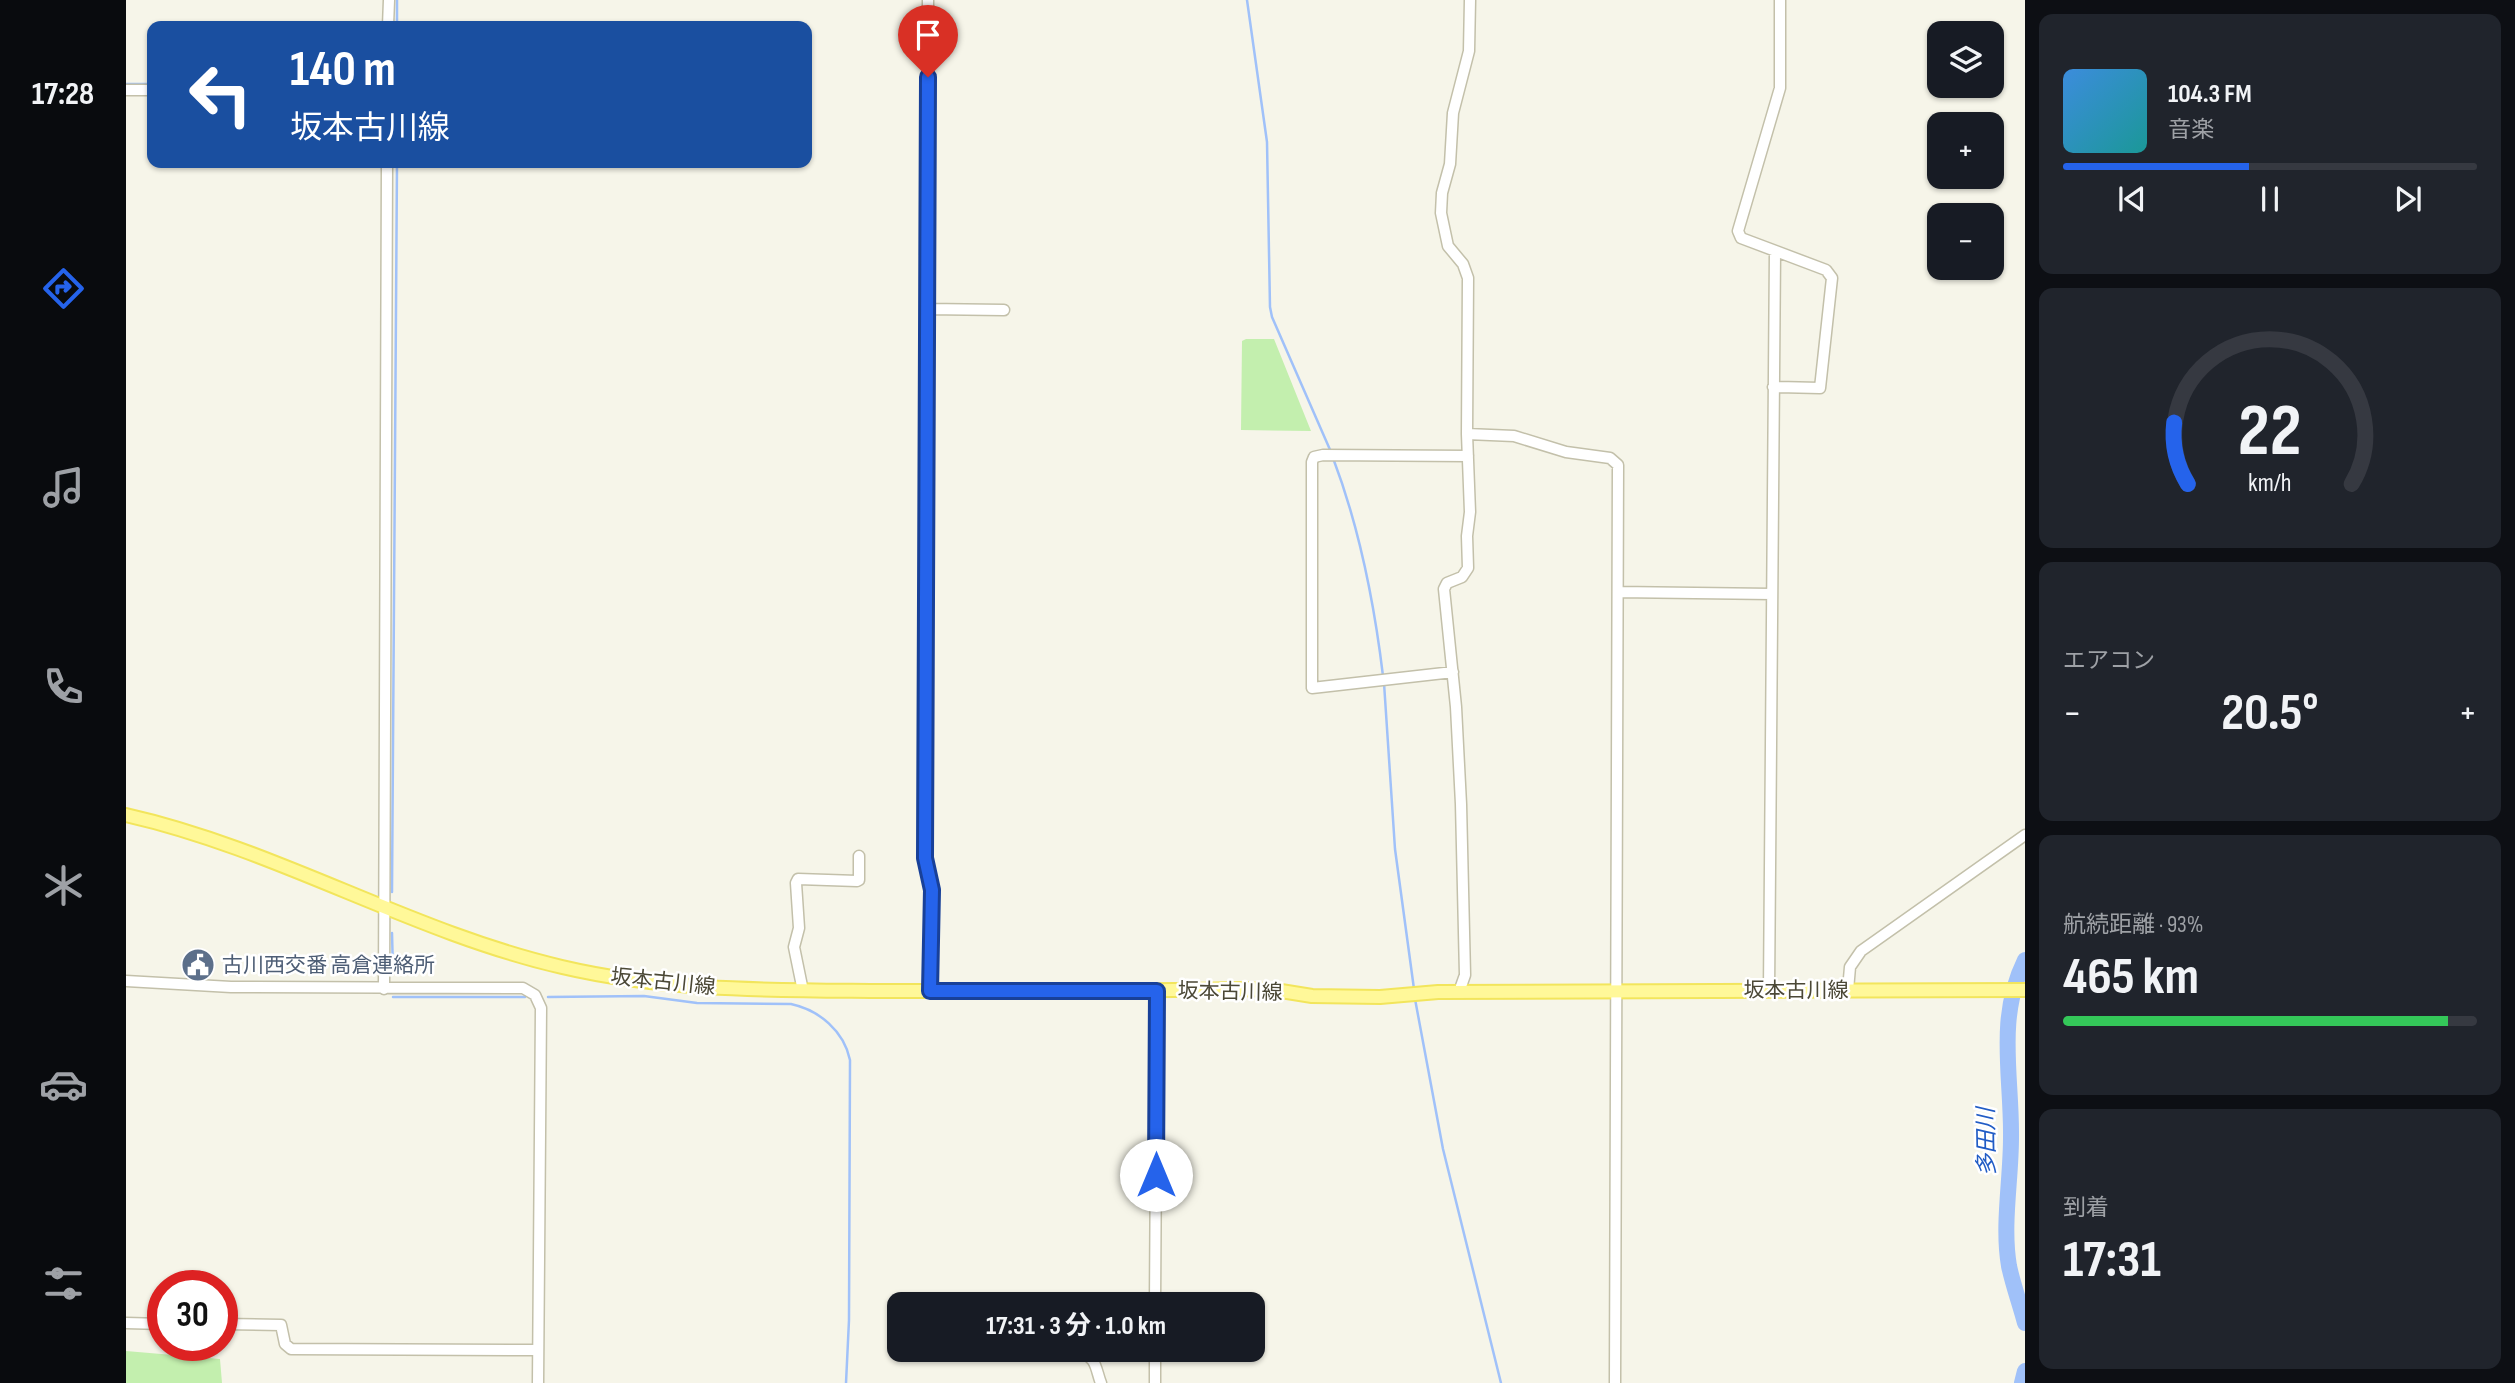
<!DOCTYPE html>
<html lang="ja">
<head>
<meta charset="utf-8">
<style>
  :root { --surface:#171b24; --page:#20242c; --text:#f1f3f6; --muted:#9ea1a6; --line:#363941; --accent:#2563eb }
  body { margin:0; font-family:"Sofia Sans Condensed","Noto Sans JP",sans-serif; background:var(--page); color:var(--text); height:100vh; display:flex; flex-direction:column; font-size:26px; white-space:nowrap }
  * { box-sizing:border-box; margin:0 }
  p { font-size:23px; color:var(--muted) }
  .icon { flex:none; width:38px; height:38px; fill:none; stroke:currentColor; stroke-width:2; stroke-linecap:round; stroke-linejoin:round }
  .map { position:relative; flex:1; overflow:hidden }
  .panel { display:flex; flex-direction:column; gap:14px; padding:14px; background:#0d0f14; width:490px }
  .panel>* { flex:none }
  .top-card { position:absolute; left:21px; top:21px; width:665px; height:147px; border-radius:14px; box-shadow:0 2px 5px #0004; background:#1a4fa0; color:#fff; overflow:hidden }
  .buttons { position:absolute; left:1801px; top:21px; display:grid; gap:14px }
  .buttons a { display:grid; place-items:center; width:77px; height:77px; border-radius:14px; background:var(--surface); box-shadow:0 2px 5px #0004; font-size:35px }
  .speed { position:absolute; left:21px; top:1270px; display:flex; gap:14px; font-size:35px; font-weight:700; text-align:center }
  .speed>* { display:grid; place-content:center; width:91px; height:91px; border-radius:50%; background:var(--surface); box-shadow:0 2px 5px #0004; line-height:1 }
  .speed .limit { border:10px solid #d22; background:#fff; color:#111 }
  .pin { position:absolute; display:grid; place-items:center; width:60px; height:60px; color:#fff; margin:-72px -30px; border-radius:50% 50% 50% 0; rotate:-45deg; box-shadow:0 0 7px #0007 }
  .pin .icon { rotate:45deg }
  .me { position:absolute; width:77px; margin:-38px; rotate:0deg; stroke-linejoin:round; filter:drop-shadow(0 0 5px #0008) }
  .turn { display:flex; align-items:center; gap:24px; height:147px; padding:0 28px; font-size:32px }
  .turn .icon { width:91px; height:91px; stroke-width:2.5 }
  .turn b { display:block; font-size:49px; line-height:60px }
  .big { font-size:52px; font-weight:700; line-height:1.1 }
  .panel .card { flex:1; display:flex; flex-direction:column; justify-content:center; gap:10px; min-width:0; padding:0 24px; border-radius:14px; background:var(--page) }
  .panel .dial { align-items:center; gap:0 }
  .dial svg { height:182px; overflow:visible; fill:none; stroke:var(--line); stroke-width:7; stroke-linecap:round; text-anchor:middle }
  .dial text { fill:var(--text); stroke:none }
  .song { display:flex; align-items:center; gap:21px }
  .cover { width:84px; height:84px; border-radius:10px; background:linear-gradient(135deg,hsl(210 70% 55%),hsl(180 70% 35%)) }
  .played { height:7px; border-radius:4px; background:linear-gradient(90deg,var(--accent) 45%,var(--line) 45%) }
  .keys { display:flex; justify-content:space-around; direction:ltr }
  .heat { display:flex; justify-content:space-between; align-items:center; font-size:38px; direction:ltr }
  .charge { height:10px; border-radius:5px; background:linear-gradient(90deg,#34c759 93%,var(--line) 0) }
  .trip { position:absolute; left:761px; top:1292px; width:378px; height:70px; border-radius:14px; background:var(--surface); box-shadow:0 2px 5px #0004; font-weight:700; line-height:70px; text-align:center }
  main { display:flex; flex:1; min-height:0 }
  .tabs { display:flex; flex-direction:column; width:126px; justify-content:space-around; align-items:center; background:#090b0e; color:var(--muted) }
  .tabs .icon { width:49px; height:49px }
  .tabs .selected { color:var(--accent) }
  .tabs b { font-size:32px; color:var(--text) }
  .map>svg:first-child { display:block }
  .green { fill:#c3efae }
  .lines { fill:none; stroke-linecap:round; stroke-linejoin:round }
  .stream { stroke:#a0c1f9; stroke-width:2.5 }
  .river { stroke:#a0c1f9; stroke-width:16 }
  .minor-casing { stroke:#c3c0aa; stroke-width:13 }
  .major-casing { stroke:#f2e55c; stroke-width:16 }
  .minor { stroke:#fff; stroke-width:10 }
  .major { stroke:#fff899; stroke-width:12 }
  .route-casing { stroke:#184099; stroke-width:18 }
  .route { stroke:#2563eb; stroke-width:12 }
  .labels { text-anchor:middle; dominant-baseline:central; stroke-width:5; stroke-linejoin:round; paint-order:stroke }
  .service-label { font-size:21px; fill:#4e5e75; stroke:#fff; text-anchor:start }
  .street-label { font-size:21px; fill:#4b4836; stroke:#fff }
  .water-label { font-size:23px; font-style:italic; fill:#215cc5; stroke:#fff }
</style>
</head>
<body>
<main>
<nav class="tabs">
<b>17:28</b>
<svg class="icon selected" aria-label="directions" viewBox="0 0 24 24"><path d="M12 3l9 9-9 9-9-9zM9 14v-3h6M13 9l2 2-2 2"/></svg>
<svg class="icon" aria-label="music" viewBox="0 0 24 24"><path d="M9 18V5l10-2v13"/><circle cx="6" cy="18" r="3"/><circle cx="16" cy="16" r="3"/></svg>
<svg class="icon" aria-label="phone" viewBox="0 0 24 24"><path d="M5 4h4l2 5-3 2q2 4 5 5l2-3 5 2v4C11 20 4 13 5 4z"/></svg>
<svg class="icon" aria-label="climate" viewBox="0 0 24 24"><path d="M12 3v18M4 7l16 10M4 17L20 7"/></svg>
<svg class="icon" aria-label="car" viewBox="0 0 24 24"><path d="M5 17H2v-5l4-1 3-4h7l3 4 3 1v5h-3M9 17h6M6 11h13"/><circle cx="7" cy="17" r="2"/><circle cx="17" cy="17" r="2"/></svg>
<svg class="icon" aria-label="filters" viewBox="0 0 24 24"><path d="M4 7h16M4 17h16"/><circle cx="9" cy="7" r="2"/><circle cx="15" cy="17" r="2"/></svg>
</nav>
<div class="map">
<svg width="1899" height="1383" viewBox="0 0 1899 1383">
  <rect width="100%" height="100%" fill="#f6f5e9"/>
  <!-- green -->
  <path class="green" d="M1120,339H1148L1185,431L1115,430L1116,341Z
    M0,1351L94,1359L96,1383H0Z"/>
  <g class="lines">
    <!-- stream -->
    <path class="stream" d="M271,0V26
      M1121,0L1141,142L1144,307L1146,317L1205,452
      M0,84H26
      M1207,458C1234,529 1248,601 1257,676
      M1258,683L1269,849L1288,989
      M266,892L271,163
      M266,933L267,971
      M267,997H399
      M422,997L518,996L571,1003L665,1004C693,1010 718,1031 724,1060L723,1320L720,1383
      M1289,999L1317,1149L1375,1383"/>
    <!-- river -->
    <path class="river" d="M1899,960C1870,1019 1886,1076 1885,1138C1885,1180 1876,1225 1883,1266C1887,1285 1894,1304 1899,1323
      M1896,1383L1899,1371"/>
    <defs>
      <path id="minor" d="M802,0L799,858L806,890L804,991
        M262,26L263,0
        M0,90H26
        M801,309L878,310
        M1647,387L1694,388L1706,278L1700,270L1615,238L1612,231L1654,88V0
        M1341,434L1388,436L1440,452L1484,458L1492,465L1489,1383
        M1492,592L1646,594
        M1327,672L1186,688V462L1188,457L1197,455L1342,456
        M0,981L105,987L387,988H397L409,995L415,1008L412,1383
        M258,989L261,163
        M1722,990L1724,967L1735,951L1899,835
        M677,991L668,947L673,928L670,883L672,879L731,881L733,880V856
        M1643,991L1649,251
        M1333,992L1339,975L1335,804L1330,707L1318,589L1321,583L1336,577L1342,568L1341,536L1344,512L1341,434L1342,278L1337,264L1322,246L1315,213L1316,193L1324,164L1327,113L1343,51L1344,0
        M1029,1304L1031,991
        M0,1323L37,1324
        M96,1324L155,1325L159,1344L165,1349L412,1350
        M911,1353C926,1353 957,1346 967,1361C971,1367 972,1376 975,1383
        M1029,1383V1349"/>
      <path id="major" d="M0,815C151,849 285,932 436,967C542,992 650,990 758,991C879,991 1000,991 1122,989L1155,991L1186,996L1254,997L1312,992L1899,990"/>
    </defs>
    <!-- minor casing -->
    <use href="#minor" class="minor-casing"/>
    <!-- major casing -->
    <use href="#major" class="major-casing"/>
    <!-- minor -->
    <use href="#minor" class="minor"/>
    <!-- major -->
    <use href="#major" class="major"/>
  </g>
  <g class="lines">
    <defs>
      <path id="route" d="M802,77L799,858L806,890L804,991H1031L1030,1175"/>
    </defs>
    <!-- route casing -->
    <use href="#route" class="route-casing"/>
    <!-- route -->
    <use href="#route" class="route"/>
  </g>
  <!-- icons -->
  <defs>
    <symbol id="civic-disc" viewBox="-11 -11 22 22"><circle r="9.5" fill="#5c6f8a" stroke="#fff"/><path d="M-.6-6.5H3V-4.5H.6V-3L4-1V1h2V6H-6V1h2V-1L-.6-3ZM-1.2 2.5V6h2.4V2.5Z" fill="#fff"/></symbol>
  </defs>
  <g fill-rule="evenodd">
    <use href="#civic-disc" x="53" y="946" width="38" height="38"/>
  </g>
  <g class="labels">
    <!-- service labels -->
    <g class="service-label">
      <text x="96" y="965">古川西交番 高倉連絡所</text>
    </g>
    <!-- street labels -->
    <g class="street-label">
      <text transform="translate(537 982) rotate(6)">坂本古川線</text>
      <text x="1670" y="990">坂本古川線</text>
      <text transform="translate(1104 992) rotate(1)">坂本古川線</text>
    </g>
    <!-- water labels -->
    <g class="water-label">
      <text transform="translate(1861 1142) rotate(-91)">多田川</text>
    </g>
  </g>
</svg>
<div class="buttons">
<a><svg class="icon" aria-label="layers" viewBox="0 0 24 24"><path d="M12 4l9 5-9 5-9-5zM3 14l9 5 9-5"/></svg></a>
<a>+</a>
<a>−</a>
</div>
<div class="speed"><div class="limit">30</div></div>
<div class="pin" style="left:802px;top:77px;background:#d93025"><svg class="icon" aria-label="arrive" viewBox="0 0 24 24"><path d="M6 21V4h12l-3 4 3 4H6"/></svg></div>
<svg class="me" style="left:1030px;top:1175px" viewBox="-20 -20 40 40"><circle r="19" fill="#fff"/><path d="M0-13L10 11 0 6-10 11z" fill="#2563eb"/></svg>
<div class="trip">17:31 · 3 分 · 1.0 km</div>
<div class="top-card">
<div class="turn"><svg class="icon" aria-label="left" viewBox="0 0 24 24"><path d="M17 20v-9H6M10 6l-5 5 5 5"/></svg><div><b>140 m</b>坂本古川線</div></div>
</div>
</div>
<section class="panel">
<div class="card">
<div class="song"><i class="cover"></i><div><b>104.3 FM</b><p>音楽</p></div></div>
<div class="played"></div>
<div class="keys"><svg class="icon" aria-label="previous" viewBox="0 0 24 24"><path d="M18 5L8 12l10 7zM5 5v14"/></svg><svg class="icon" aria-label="pause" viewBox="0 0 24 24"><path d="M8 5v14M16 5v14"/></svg><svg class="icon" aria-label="next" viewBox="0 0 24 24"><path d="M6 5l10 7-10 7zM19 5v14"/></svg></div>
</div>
<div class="card dial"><svg viewBox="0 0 100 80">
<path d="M14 69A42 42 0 1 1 86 69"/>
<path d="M14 69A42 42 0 0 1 8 42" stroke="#2563eb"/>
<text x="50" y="56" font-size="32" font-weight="700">22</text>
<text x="50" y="72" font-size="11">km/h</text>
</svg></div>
<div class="card"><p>エアコン</p>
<div class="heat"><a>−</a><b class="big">20.5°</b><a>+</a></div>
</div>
<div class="card"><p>航続距離 · 93%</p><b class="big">465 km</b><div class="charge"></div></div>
<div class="card"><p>到着</p><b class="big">17:31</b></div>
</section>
</main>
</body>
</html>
